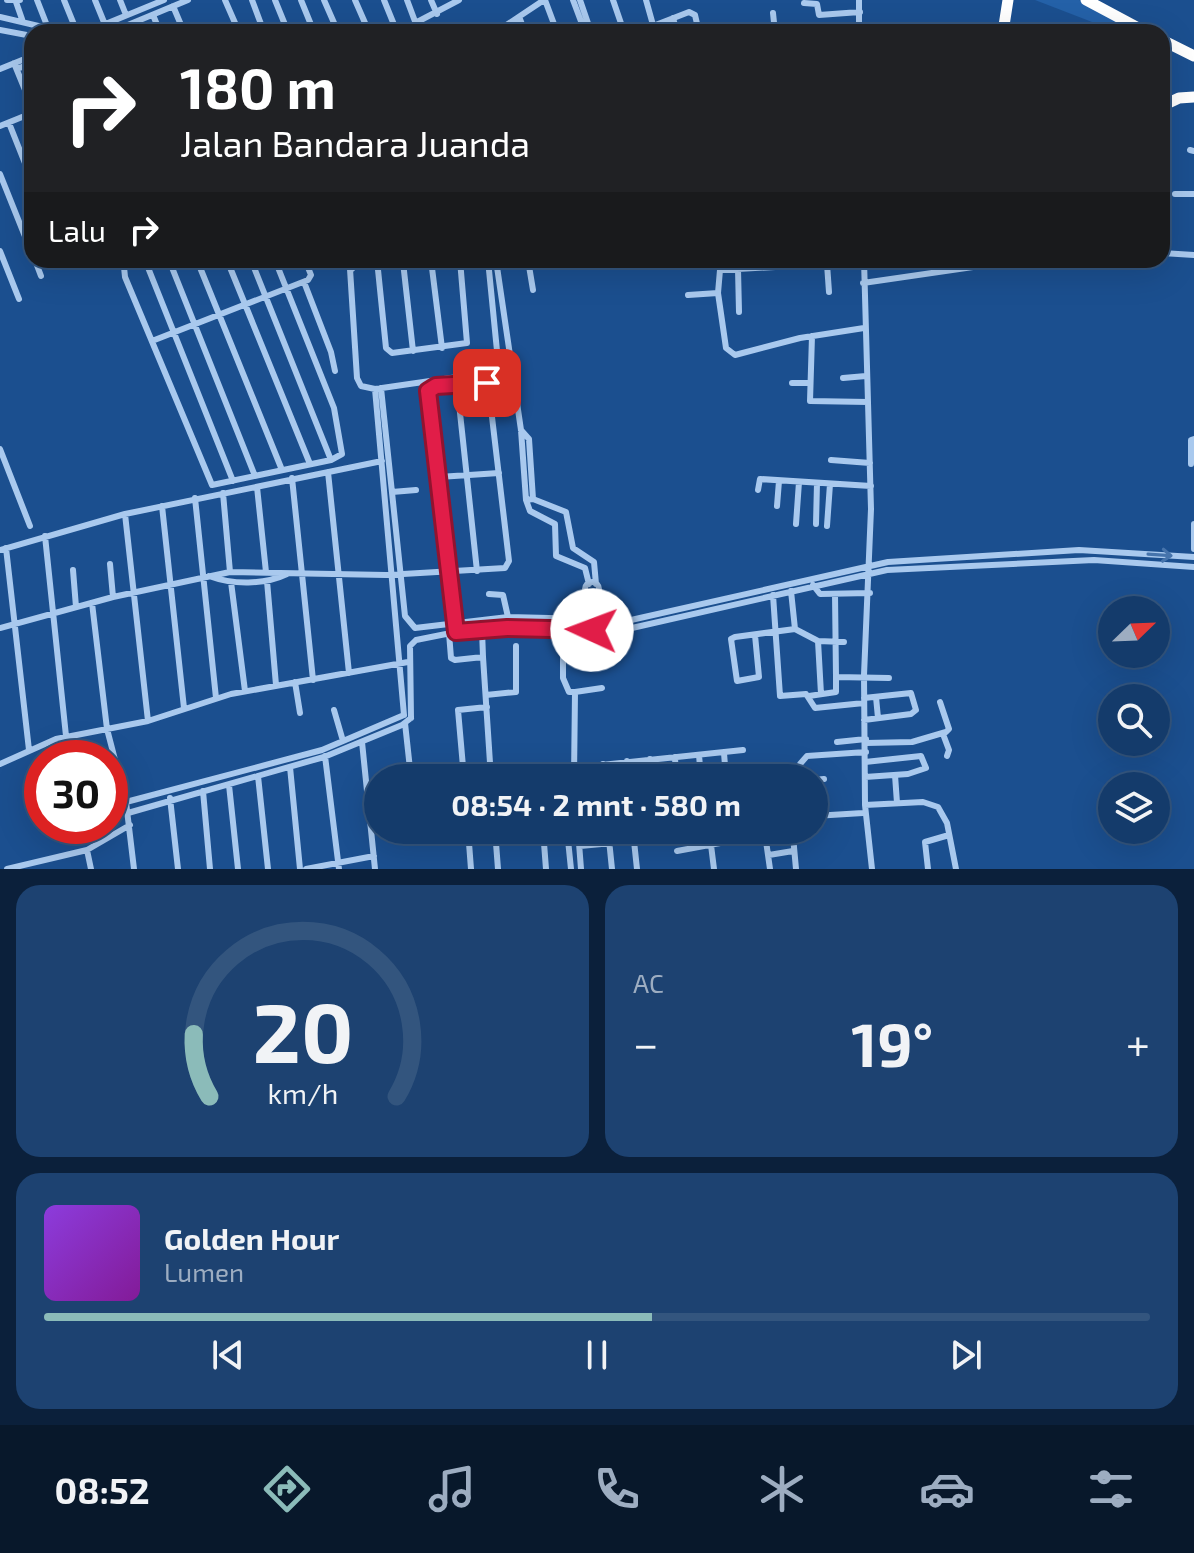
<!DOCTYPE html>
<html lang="id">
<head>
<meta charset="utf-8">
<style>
  :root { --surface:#143b6b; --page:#1d4271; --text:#f1f3f6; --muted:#9dadc1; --line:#33557e; --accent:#8bbbb9 }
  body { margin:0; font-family:"Exo 2",sans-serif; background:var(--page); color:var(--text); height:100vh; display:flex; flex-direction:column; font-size:30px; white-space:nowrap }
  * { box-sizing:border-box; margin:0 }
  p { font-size:26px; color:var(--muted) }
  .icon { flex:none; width:44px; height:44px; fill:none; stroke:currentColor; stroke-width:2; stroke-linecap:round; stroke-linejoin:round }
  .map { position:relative; height:869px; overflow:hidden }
  .drawer { display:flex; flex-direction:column; gap:16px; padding:16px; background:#0b203b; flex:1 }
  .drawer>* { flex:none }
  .top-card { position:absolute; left:24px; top:24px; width:1146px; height:244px; border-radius:24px; box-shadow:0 8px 32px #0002,0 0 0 2px var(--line); background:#202124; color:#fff; overflow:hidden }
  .needle { width:52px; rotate:67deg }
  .controls { position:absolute; left:1098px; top:596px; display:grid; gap:16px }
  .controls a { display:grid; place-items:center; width:72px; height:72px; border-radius:50%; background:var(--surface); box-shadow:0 8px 32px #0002,0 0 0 2px var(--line); font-size:40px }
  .speed { position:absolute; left:24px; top:740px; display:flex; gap:16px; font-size:40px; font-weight:700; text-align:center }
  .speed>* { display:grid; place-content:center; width:104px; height:104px; border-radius:50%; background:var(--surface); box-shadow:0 8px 32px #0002,0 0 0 2px var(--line); line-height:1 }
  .speed .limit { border:12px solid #d22; background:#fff; color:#111 }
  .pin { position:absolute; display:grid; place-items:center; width:68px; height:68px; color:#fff; margin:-34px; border-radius:16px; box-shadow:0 4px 12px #0006 }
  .me { position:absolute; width:88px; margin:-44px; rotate:272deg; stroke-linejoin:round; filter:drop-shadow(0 0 6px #0008) }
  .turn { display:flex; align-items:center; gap:28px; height:168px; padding:0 24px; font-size:36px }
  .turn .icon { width:104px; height:104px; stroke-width:2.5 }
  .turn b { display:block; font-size:56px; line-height:68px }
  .then { display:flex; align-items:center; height:76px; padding:0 24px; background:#0003; gap:16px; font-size:30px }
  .big { font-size:60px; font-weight:700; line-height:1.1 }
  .drawer .card { flex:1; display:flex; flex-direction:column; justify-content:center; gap:12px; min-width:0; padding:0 28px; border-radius:24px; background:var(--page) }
  .drawer .dial { align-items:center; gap:0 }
  .dial svg { height:208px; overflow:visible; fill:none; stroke:var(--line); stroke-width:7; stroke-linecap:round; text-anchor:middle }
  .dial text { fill:var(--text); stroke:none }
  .song { display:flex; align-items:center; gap:24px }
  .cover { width:96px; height:96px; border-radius:12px; background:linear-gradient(135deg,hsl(270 70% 55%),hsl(290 70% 35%)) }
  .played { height:8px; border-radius:4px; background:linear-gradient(90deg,var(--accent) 55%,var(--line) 55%) }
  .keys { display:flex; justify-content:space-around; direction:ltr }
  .heat { display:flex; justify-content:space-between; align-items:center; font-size:44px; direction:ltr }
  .drawer .tiles { flex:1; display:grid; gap:16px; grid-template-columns:1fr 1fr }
  .card:last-child { grid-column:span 2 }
  .trip { position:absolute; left:364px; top:764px; width:464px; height:80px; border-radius:40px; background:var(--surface); box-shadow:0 8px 32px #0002,0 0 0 2px var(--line); font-weight:700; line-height:80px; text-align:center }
  .tab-bar { display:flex; height:128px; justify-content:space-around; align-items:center; background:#08182b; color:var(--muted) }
  .tab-bar .icon { width:56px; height:56px }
  .tab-bar .on { color:var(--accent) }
  .tab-bar b { font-size:36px; color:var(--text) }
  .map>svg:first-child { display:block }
  .green { fill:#2461a8 }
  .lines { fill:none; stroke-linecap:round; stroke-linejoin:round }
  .street { stroke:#a9c9ee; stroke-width:6 }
  .highway { stroke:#fff; stroke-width:11 }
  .oneway { stroke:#4674ac }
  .route-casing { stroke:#92132f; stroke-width:20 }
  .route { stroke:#e11d48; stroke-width:14 }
</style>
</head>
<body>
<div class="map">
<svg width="1194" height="869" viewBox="0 0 1194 869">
  <rect width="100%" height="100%" fill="#1b4f8f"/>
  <!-- green -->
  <path class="green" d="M1035,0H1079L1136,32H1118Z"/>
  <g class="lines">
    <!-- street -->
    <path class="street" d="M7,0H20
      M37,0L48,28L45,32
      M64,0L77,32
      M95,0L108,32
      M120,0L126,15
      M225,0L239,32
      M252,0L264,32
      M275,0L288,32
      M301,0L314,32
      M324,0L338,32
      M355,0L369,32
      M384,0L397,32
      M407,0L416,24
      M431,0L437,14
      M545,0L557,32
      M573,0L585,32
      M580,0L591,32
      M613,0L624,32
      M646,0L655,32
      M859,0V32
      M16,2L23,22
      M804,3L817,4L819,15L860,12
      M173,6L184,32
      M773,13L775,32
      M153,15L160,32
      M0,17L64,32
      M673,18L677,32
      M520,19L525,32
      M653,26L689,12L695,15L698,28
      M238,29L256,32
      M0,30L32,36
      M86,32L164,0
      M111,32L188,0
      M398,32L459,0
      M496,32L544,0
      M14,63L32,107
      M0,69L32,56
      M17,69L32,63
      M9,123L32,181
      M0,126L32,113
      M1190,150L1194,151
      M0,174L32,254
      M1175,194H1194
      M0,251L19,299
      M1162,253L1194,255
      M35,260L41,276
      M132,260L124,267L125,277L212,485L331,460L342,454L334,408L275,260
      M145,260L233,481
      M169,260L255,476
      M197,260L282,470
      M227,260L310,464
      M251,260L331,460
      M349,260L347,266L352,269L356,265L355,260
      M377,260L386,348L392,353L467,343L460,260
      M402,260L407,264L432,262
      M431,260L442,348
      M496,260L521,430L526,500L530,511L555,524L556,556L585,568L589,584
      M528,260L533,290
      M864,260L871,509L864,675L865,805L923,802L938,807L947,823L956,869
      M403,262L413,351
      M864,262L720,270L718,293L726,348L735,355L800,338L864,328
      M356,263L382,260
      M827,264L829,292
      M350,269L357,378L361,386L375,389L499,371L488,260
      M738,269L739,312
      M304,282L331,352L335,371
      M863,283L1021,260
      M688,295L718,293
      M812,336L810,401L868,402
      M152,341L308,280L311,275L305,260
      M843,378L866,376
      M792,383H810
      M457,385L477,571
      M381,388L405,616L415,628L508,617L631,620L888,562L1079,550L1194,557
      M375,389L404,715
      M521,430L529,439L533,499
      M0,449L30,526
      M831,460L870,463
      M1191,464V440L1194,439
      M328,472L349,673
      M439,477L499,473
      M292,478L313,680
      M257,487L266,572
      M758,490L760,479L871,486
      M392,492L416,490
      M223,493L230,572
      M195,498L216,698
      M526,500L533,499L566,512L573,548L594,562L596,584
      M162,506L184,708
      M777,506L779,481
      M125,514L148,721
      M796,524L799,482
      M816,524L817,483
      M1194,524V549
      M827,526L830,484
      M45,536L66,736
      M6,548L29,750
      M0,550L125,514L382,461
      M110,564L113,597
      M73,570L76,607
      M209,576C233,585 264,585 287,574
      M267,581L276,685
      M231,582L245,691
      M585 589a7 7 0 1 1 14 0a7 7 0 1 1-14 0Z
      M813,585L820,594L870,593
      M791,591L795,629L818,641L844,642
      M489,594L503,595L508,617
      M835,594L836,677L889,678
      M773,595L780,696L806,694L815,708L864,703
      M92,603L107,729L126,802L134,869
      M592,622V594
      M563,626V678L569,692H575
      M0,628L113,597L230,572L386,575L505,568L509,561L488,383L436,386L428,391C429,420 436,449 439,478C445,529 447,581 456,632
      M449,633L451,658L455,660L483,657L482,630
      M755,635L759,677L737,681L731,639L735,637L795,629
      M818,641L821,694
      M483,657L491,778
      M295,682L300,713
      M575,692L602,688
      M486,695L516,692V646
      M809,696L836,692V677
      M876,697L878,718
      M334,710L343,741
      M411,718L410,646L416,640L456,632L632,628L887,570L1094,560L1194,567
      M864,720L911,714L916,710L911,693L864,698
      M405,723L411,778
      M943,734L949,750L947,756
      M56,739L62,758
      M362,742L375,869
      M837,742L866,739
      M866,743L912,742L946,732L949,729L940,702
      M724,753L726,778
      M699,755L701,778
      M325,756L339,869
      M675,757L676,778
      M650,759L652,778
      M627,761L629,778
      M865,762L921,756L926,768L908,774L865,777
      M0,764L56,739L148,721L231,694L408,662
      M603,764L604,778
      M290,767L300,869
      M573,768L743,750
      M895,775L897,803
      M258,776L268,869
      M464,778L458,710L487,707
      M574,778L575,692
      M802,778L800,764L807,756L866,752
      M814,780L824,779
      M229,785L238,869
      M203,791L210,869
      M170,798L178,869
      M126,802L322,750L404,715
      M814,803L826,802
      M865,805L872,869
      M128,813L324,757L402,725L411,718
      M814,816L863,813
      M468,830L471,869
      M495,830L498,869
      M543,830L546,869
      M567,830L571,869
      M578,830L581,869
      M608,830L612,869
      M633,830L634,841L704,830
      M765,834L770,869
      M711,845L714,869
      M580,846L634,841L637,869
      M87,850L91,869
      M677,851L786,831L793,836L796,869
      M769,855L793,851
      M7,869L87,850L130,825
      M306,869L374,856
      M928,869L925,842L949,835"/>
    <!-- highway -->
    <path class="highway" d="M1086,0L1146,32
      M1003,32L1008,0
      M1162,40L1194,56
      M1162,106L1179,98L1194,97"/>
  </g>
  <!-- one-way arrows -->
  <defs><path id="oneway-shaft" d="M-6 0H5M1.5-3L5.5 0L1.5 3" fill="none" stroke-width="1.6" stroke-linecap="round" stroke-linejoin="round" transform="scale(2)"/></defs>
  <use class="oneway" href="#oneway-shaft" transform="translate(1160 555) rotate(4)"/>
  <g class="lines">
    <defs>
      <path id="route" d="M487,383L436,386L428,391L456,632L507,628L592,630"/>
    </defs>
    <!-- route casing -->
    <use href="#route" class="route-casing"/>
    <!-- route -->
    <use href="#route" class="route"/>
  </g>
</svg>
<div class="controls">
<a><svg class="needle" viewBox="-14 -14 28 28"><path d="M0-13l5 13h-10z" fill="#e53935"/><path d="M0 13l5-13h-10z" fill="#9dadc1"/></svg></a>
<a><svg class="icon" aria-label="search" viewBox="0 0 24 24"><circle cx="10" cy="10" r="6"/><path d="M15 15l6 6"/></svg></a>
<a><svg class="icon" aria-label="layers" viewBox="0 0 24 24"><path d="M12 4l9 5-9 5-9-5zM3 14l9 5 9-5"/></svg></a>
</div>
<div class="speed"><div class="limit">30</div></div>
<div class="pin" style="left:487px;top:383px;background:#d93025"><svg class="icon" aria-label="arrive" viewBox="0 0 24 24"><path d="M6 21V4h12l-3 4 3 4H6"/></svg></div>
<svg class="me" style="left:592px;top:630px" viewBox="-20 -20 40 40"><circle r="19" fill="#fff"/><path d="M0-13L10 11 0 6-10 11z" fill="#e11d48"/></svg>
<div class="trip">08:54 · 2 mnt · 580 m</div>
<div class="top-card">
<div class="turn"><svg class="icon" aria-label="right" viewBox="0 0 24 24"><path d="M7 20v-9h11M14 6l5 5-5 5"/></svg><div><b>180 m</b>Jalan Bandara Juanda</div></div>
<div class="then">Lalu<svg class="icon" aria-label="right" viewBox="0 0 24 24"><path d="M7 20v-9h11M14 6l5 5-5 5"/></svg></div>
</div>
</div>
<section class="drawer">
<div class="tiles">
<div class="card dial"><svg viewBox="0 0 100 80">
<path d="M14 69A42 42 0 1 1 86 69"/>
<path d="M14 69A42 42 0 0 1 8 45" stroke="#8bbbb9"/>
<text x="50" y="56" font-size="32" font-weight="700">20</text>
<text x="50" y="72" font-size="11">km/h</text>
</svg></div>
<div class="card"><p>AC</p>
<div class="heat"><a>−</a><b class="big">19°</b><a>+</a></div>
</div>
<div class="card">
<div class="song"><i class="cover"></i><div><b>Golden Hour</b><p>Lumen</p></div></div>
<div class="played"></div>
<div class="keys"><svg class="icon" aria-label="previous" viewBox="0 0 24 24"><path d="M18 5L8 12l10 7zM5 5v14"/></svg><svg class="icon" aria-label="pause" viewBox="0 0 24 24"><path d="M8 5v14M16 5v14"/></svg><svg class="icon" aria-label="next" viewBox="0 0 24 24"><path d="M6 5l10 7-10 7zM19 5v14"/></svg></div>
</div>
</div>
</section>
<nav class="tab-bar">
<b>08:52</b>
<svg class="icon on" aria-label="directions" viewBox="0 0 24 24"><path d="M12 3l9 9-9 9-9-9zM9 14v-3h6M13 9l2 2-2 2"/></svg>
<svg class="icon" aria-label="music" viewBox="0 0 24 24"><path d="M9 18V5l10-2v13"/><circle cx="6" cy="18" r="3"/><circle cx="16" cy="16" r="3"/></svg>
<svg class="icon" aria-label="phone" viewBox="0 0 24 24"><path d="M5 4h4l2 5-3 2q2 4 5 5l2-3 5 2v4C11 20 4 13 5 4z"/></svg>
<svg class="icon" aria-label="climate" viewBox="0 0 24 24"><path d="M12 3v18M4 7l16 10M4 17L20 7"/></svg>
<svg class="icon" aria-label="car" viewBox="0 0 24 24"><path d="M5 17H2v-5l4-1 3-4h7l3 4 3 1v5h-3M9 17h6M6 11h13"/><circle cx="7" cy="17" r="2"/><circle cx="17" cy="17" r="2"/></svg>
<svg class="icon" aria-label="filters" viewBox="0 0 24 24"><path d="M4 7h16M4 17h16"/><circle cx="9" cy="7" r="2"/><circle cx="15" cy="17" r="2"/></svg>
</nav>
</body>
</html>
